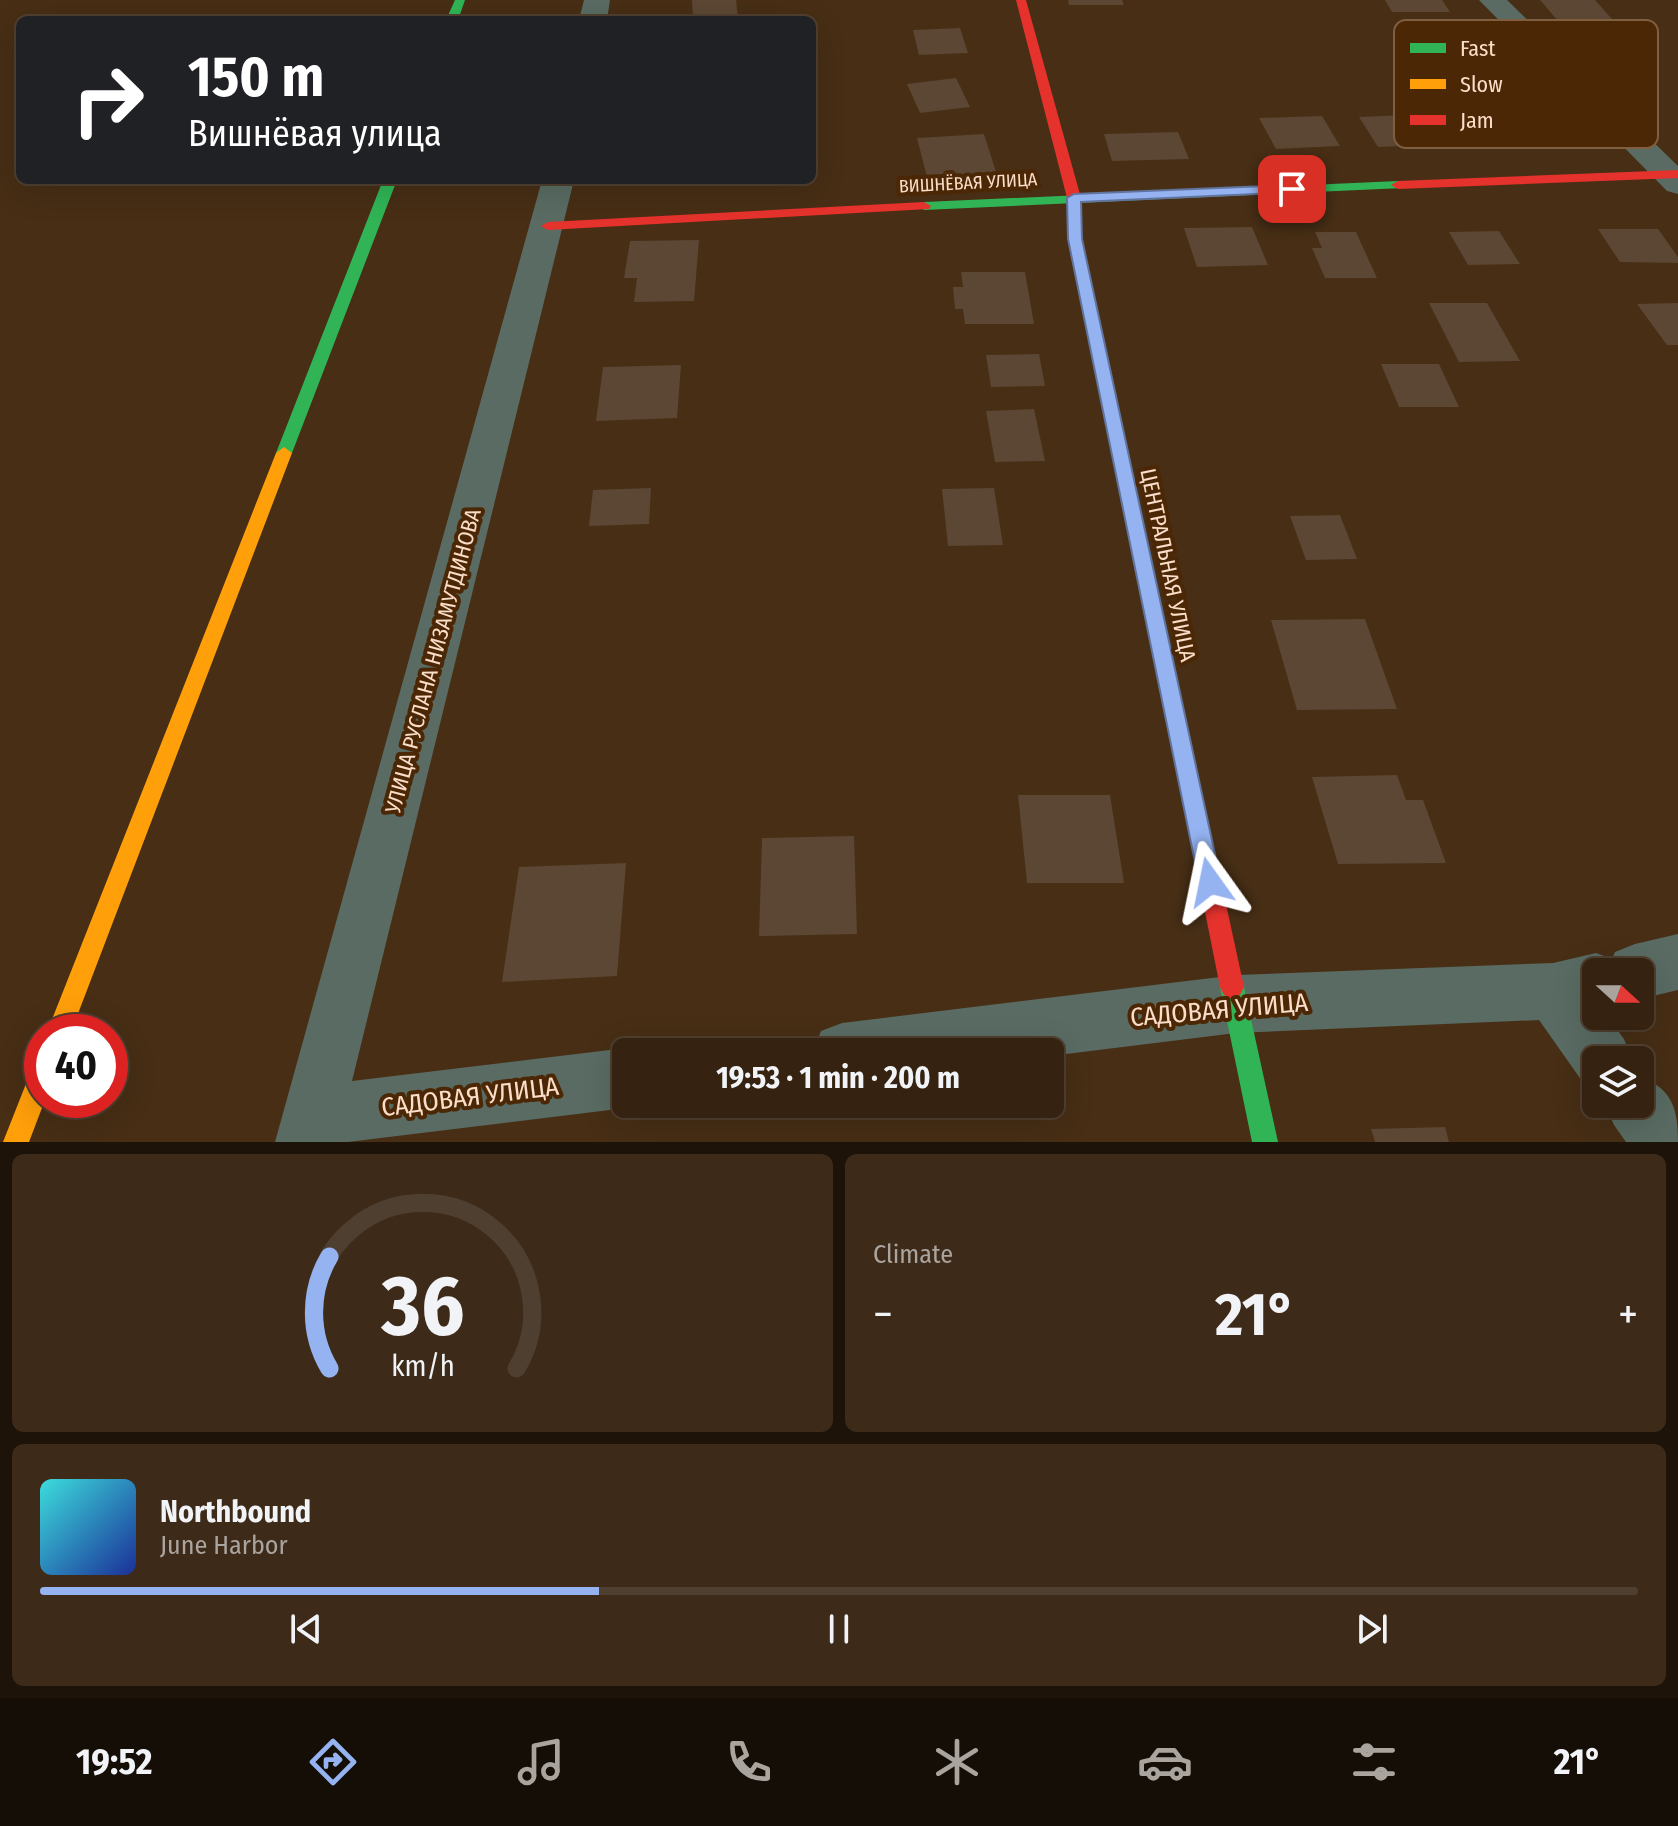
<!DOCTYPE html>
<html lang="en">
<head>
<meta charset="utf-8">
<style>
  :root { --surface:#352210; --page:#3d2a19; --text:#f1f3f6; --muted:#aaa49f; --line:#4f3f30; --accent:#95b2f1 }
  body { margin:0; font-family:"Fira Sans Condensed",sans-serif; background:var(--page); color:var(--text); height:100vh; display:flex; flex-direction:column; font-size:30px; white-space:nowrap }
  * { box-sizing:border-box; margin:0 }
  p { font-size:26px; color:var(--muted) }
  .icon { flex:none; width:44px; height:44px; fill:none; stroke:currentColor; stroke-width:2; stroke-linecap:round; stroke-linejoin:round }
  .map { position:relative; height:1142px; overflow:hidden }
  .sheet { display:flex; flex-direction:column; gap:12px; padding:12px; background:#1d1309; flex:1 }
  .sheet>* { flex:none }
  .hud { position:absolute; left:16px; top:16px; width:800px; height:168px; border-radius:12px; box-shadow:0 8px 32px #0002,0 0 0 2px var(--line); background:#202124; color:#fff; overflow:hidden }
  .needle { width:52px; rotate:111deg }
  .controls { position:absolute; left:1582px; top:958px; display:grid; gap:16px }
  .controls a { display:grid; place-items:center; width:72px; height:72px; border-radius:12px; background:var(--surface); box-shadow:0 8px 32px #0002,0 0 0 2px var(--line); font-size:40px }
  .speed { position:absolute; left:24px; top:1014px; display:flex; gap:16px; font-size:40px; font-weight:700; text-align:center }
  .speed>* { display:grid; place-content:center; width:104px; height:104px; border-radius:50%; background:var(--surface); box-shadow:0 8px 32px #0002,0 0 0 2px var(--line); line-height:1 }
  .speed .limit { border:12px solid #d22; background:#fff; color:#111 }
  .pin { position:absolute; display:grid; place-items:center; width:68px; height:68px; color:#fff; margin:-34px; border-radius:16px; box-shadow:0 4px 12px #0006 }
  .me { position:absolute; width:88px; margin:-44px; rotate:348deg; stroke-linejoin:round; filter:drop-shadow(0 0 6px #0008) }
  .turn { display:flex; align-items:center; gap:28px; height:168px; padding:0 40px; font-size:36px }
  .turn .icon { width:104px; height:104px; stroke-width:2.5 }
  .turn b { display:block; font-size:56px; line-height:68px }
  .big { font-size:60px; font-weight:700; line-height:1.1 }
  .sheet .tile { flex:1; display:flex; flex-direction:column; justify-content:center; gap:12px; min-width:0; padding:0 28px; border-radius:12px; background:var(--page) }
  .sheet .dial { align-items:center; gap:0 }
  .dial svg { height:208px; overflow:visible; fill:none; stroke:var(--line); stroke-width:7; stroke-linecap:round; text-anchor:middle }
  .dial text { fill:var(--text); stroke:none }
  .song { display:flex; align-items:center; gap:24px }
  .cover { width:96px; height:96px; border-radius:12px; background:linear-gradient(135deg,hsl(180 70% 55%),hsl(230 70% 35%)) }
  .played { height:8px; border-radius:4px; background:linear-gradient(90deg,var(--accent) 35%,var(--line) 35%) }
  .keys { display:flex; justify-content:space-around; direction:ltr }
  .heat { display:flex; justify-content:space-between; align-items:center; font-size:44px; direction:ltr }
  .sheet .tiles { flex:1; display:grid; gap:12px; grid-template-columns:1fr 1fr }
  .tile:last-child { grid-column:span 2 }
  .trip { position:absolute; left:612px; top:1038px; width:452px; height:80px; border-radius:12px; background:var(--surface); box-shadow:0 8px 32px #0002,0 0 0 2px var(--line); font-weight:700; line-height:80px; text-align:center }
  .tab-bar { display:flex; height:128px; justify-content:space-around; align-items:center; background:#150e06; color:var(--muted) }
  .tab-bar .icon { width:56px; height:56px }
  .tab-bar .active { color:var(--accent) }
  .tab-bar b { font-size:36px; color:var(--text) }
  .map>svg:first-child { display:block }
  .building { fill:#5b4733 }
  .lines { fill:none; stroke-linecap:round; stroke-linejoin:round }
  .street { fill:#596b62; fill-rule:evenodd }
  .fast { fill:#30b455; fill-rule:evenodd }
  .slow { fill:#ff9f0a; fill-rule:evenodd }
  .jam { fill:#e5322d; fill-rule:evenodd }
  .route { fill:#95b2f1; stroke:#61749d; stroke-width:2 }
  .labels { text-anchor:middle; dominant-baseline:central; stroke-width:8; stroke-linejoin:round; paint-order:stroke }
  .far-street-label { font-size:18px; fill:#fbdec9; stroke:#4b2706 }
  .street-label { font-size:22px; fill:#fbdec9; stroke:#4b2706 }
  .near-street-label { font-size:26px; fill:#fbdec9; stroke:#4b2706 }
  .key { fill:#4b2706; stroke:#805e40; stroke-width:2 }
  .key-label { font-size:22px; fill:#fbdec9 }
</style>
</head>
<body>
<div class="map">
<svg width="1678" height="1142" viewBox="0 0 1678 1142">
  <rect width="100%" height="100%" fill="#472e15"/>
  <!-- building -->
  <path class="building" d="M692,0H736L738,18L693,20Z
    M1068,0H1122L1124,5H1069Z
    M1385,0H1442L1450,12H1392Z
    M1540,0H1595L1619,27L1564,28Z
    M960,28L968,53L919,55L913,30Z
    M956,78L970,107L920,113L907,84Z
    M1406,115L1427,145L1378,147L1359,117Z
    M1322,116L1340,146L1276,149L1259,118Z
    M1178,132L1189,159L1112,161L1104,134Z
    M984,134L996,172L927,177L917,138Z
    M1252,227L1268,265L1197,267L1184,228Z
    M1598,229H1658L1678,257V263L1620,262Z
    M1499,231L1520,264L1468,265L1449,232Z
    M1315,232H1356L1377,278H1325L1312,248H1322Z
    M699,240L694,301L634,302L637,278H624L630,241Z
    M961,272H1025L1034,324H965L963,309H955L953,287H963Z
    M1429,303H1487L1520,361L1459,362Z
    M1678,303V345H1667L1637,304Z
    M1039,354L1045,386L991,387L986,355Z
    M1381,364H1439L1459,407H1399Z
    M681,365L677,418L596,421L603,367Z
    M1034,409L1045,461L995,462L986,411Z
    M651,488L649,524L589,526L593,490Z
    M994,488L1003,545L948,546L942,489Z
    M1340,515L1357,559L1306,560L1290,516Z
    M1365,619L1397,709L1297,710L1271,620Z
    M1397,775L1406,800H1423L1446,863L1338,864L1312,777Z
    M1018,795H1110L1124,883H1027Z
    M854,836L857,934L759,936L762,838Z
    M626,863L617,976L502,982L519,867Z
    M1445,1127L1449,1142H1375L1371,1129Z"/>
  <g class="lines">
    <!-- street -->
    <path class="street" d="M584,0H610L607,20H579Z
      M1479,0H1507L1678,166V194L1667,191Z
      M542,180H574L352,1081L626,1048L635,1052H626V1104H635L626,1108L348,1142H275Z
      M1678,934V990L1640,999V972H1596V1016H1607L1624,1039L1632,1060H1596V1087L1582,1081L1539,1020L1236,1033L1050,1056V1052H813L821,1031L842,1023L1236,975L1553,963L1596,953L1612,959L1615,952L1635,944Z
      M1640,1076C1673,1090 1678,1109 1678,1142H1626L1614,1125L1605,1104H1640Z"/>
    <!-- fast -->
    <path class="fast" d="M455,0H465L458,20H446Z
      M383,180H397L292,453L284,459L278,457L276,453Z
      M1398,181L1405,185L1403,188L924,210L917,206L924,202Z
      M1088,297L1095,302L1169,641L1167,647L1160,649L1153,647L1151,641L1081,302Z
      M1232,975L1240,979L1244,987L1278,1142H1252L1220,987L1224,979Z"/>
    <!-- slow -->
    <path class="slow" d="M284,447L292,453L71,1032H47L276,453Z
      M42,1063V1100H45L29,1142H3L33,1066Z"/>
    <!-- jam -->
    <path class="jam" d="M1016,0H1026L1081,198L1082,239L1095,302L1088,307L1081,302L1068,239L1067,198Z
      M1678,170V178L1398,189L1391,185L1398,181Z
      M924,202L931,206L929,209L548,230L541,226L548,222Z
      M1160,633L1167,635L1169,641L1244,987L1240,995L1232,999L1224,995L1220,987L1151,641L1153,635Z"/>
  </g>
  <!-- route -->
  <path class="route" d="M1292,185L1297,186V192L1081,202L1082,239L1221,882L1218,890L1210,893L1202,890L1199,882L1068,239L1067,198L1074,194Z"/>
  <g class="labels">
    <!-- far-street labels -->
    <g class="far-street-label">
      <text transform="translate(968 183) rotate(-3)">ВИШНЁВАЯ УЛИЦА</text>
    </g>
    <!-- street labels -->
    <g class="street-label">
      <text transform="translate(1168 565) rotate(78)">ЦЕНТРАЛЬНАЯ УЛИЦА</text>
      <text transform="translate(433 661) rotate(-75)">УЛИЦА РУСЛАНА НИЗАМУТДИНОВА</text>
    </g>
    <!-- near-street labels -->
    <g class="near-street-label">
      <text transform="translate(1219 1010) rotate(-5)">САДОВАЯ УЛИЦА</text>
      <text transform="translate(470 1097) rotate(-7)">САДОВАЯ УЛИЦА</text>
    </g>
  </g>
  <!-- legend -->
  <rect x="1394" y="20" width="264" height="128" rx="12" class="key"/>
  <rect x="1410" y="43" width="36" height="10" fill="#30b455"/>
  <rect x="1410" y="79" width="36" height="10" fill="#ff9f0a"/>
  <rect x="1410" y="115" width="36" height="10" fill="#e5322d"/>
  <g class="key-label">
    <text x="1460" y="56">Fast</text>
    <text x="1460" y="92">Slow</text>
    <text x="1460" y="128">Jam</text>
  </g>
</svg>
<div class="controls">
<a><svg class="needle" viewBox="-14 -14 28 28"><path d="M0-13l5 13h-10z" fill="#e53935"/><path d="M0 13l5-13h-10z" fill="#aaa49f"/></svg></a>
<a><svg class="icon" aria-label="layers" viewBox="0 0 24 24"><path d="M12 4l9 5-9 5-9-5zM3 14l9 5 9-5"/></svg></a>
</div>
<div class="speed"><div class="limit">40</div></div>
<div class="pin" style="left:1292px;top:189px;background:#d93025"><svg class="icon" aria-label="arrive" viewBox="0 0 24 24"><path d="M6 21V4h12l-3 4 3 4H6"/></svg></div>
<svg class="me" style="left:1210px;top:882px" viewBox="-20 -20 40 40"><path d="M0-17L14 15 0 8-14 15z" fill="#95b2f1" stroke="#fff" stroke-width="4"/></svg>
<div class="trip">19:53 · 1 min · 200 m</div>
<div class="hud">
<div class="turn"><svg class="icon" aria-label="right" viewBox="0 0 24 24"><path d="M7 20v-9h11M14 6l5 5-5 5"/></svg><div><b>150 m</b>Вишнёвая улица</div></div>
</div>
</div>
<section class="sheet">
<div class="tiles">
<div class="tile dial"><svg viewBox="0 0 100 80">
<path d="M14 69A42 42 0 1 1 86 69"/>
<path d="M14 69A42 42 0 0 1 14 26" stroke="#95b2f1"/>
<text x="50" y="56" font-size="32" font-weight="700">36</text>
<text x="50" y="72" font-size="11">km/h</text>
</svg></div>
<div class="tile"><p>Climate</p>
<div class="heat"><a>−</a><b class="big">21°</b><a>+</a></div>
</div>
<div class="tile">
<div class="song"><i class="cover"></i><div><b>Northbound</b><p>June Harbor</p></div></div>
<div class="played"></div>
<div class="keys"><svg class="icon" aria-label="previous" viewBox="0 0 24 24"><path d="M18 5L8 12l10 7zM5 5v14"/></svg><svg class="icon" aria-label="pause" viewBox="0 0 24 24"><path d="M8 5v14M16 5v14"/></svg><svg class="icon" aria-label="next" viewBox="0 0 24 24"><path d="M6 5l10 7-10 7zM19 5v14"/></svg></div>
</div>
</div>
</section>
<nav class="tab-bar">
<b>19:52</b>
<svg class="icon active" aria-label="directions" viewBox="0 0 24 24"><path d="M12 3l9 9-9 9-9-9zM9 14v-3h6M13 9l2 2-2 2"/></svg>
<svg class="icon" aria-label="music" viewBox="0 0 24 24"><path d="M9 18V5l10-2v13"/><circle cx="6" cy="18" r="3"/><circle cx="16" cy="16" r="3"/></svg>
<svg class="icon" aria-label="phone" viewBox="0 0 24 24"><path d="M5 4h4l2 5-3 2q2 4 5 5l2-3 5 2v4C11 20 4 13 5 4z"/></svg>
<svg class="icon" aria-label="climate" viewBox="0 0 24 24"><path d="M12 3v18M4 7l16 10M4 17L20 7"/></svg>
<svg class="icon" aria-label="car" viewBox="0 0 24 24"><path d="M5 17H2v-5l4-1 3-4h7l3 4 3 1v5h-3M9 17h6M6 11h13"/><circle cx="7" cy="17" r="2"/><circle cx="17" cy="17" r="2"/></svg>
<svg class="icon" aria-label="filters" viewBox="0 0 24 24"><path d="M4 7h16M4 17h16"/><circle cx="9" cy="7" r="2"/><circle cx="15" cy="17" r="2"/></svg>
<b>21°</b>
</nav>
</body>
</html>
